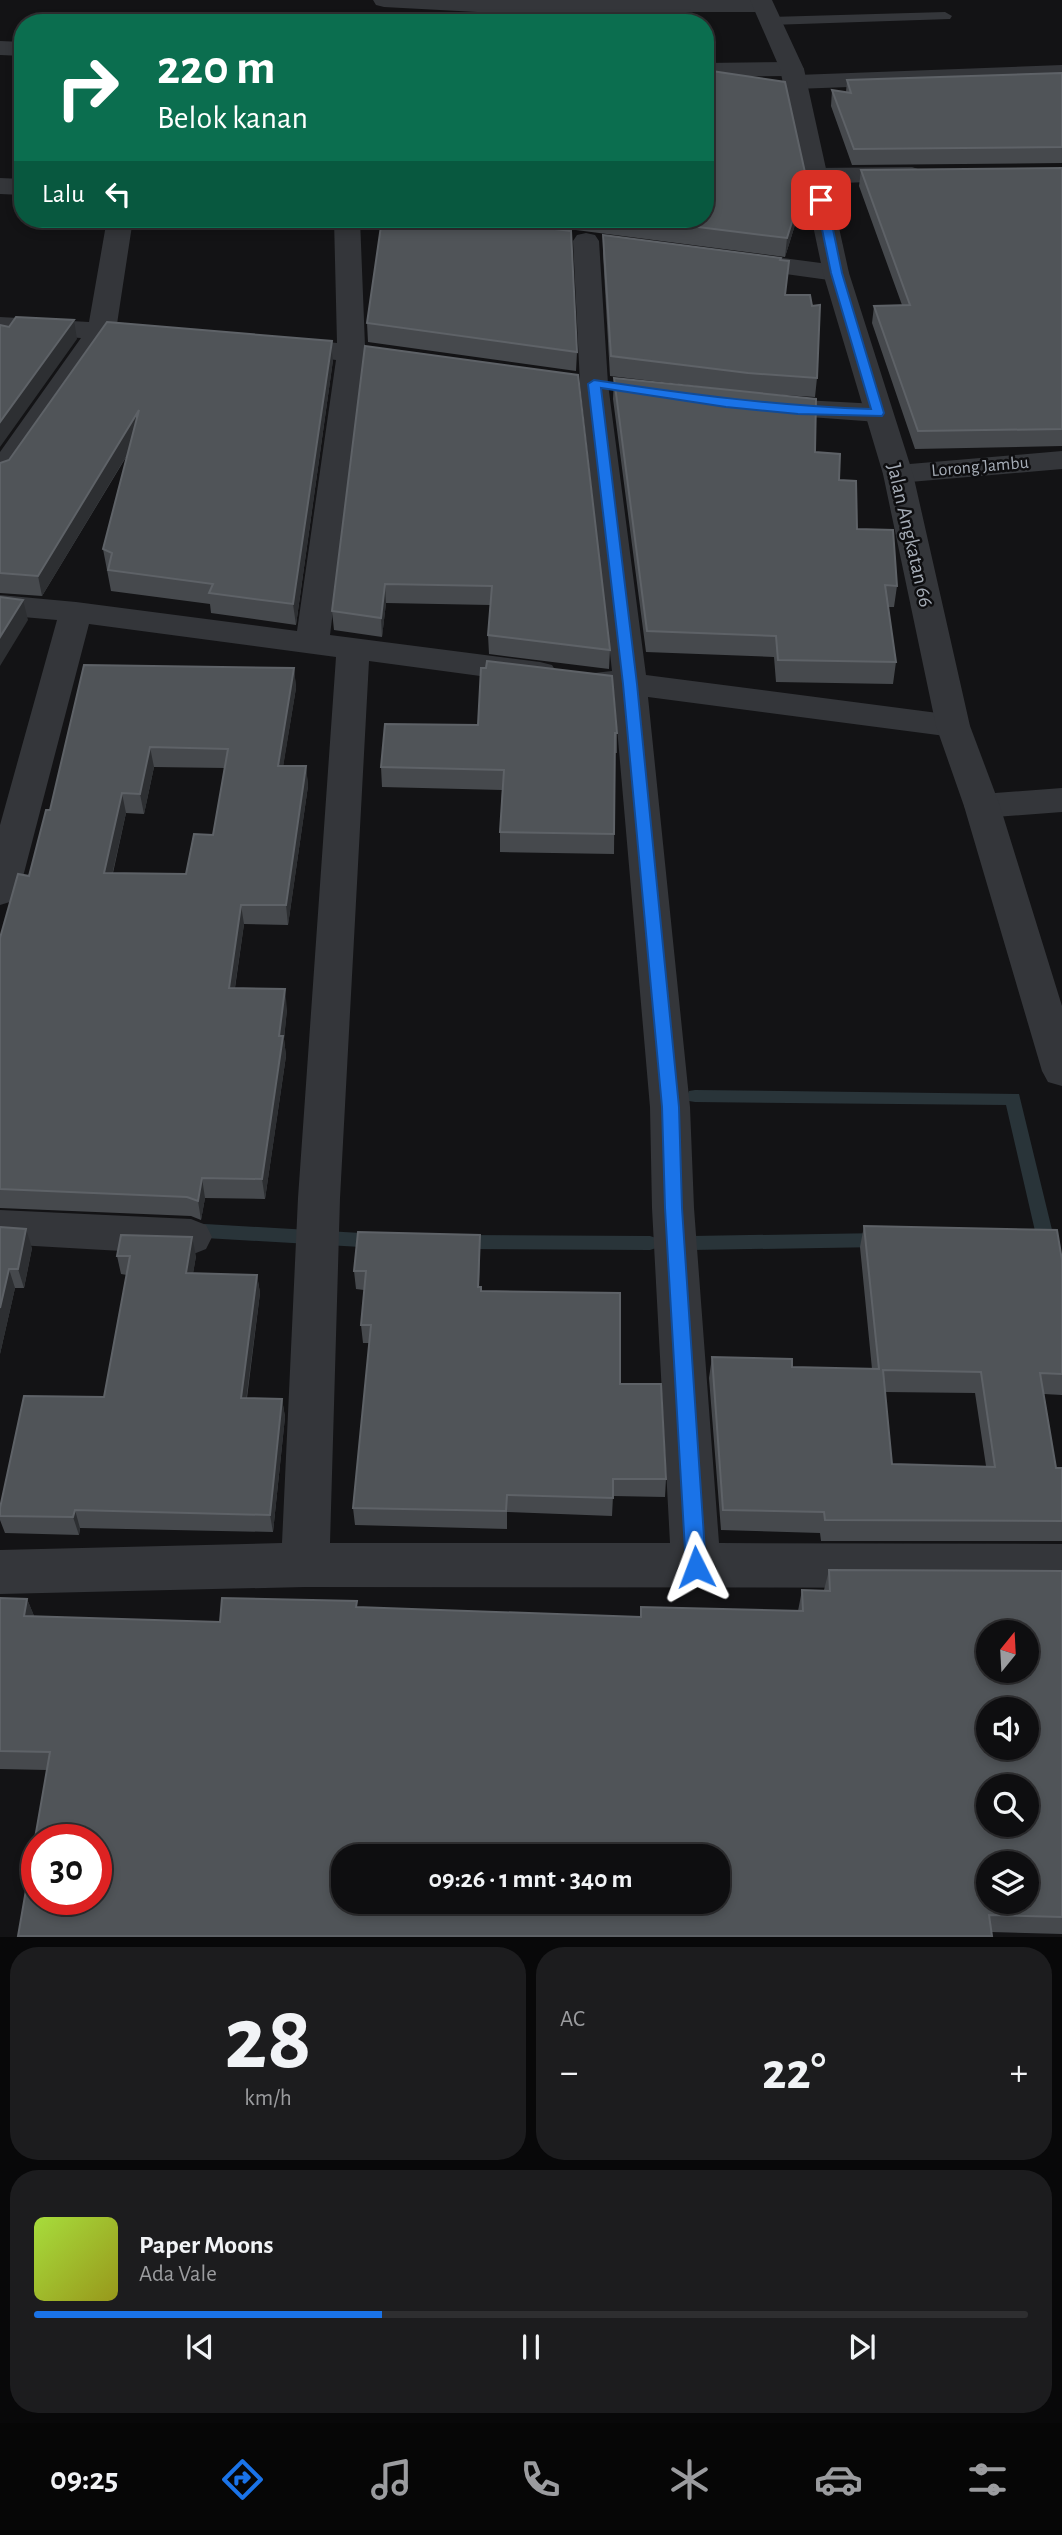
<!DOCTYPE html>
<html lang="id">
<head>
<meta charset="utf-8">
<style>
  :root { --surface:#0e0e10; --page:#1c1c1e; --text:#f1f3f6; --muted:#9b9c9f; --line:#2e2e30; --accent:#1a73e8 }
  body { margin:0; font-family:"Alegreya Sans",sans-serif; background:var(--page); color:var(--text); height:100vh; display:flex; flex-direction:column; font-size:26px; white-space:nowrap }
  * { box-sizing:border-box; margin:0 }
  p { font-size:23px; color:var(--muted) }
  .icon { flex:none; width:38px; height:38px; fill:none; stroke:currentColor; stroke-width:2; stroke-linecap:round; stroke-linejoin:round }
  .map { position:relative; height:1937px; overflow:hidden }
  .side { display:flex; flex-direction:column; gap:10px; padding:10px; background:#080809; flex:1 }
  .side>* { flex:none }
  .guide { position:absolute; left:14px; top:14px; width:700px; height:214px; border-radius:28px; box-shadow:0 4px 10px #0003,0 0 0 2px var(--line); background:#0b6e4f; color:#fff; overflow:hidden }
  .needle { width:46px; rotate:18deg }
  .controls { position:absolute; left:976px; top:1620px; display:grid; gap:14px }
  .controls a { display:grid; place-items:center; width:63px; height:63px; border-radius:50%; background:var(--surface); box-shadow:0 4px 10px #0003,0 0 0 2px var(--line); font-size:35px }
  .speed { position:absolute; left:21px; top:1824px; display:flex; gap:14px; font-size:35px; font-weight:700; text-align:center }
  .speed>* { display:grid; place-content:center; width:91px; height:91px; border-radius:50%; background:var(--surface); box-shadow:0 4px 10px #0003,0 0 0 2px var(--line); line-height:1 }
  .speed .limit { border:10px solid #d22; background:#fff; color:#111 }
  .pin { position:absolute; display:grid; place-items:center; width:60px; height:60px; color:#fff; margin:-30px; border-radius:14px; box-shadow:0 4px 10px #0006 }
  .me { position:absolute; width:77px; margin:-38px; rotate:357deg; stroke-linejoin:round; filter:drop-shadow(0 0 5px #0008) }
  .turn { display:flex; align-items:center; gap:24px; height:147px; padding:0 28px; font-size:32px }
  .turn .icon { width:91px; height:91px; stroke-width:2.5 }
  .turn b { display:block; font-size:49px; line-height:60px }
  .then { display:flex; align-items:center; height:66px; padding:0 28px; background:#0003; gap:14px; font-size:26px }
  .big { font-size:52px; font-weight:700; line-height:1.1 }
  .side .widget { flex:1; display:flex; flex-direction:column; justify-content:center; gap:10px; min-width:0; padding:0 24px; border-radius:28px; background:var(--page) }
  .side .dial { align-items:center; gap:0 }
  .dial b { font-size:91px; line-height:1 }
  .song { display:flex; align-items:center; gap:21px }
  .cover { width:84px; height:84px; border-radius:10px; background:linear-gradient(135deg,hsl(80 70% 55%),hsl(60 70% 35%)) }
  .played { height:7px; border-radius:4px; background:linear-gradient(90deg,var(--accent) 35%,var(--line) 35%) }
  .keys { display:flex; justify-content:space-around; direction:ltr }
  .heat { display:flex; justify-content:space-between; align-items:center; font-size:38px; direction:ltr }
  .side .tiles { flex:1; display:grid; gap:10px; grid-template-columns:1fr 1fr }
  .widget:last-child { grid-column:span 2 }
  .trip { position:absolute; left:331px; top:1844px; width:399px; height:70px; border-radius:28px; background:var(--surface); box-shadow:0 4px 10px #0003,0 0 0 2px var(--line); font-weight:700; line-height:70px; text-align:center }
  .tab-bar { display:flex; height:112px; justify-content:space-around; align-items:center; background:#060606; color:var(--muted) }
  .tab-bar .icon { width:49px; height:49px }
  .tab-bar .active { color:var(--accent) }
  .tab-bar b { font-size:32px; color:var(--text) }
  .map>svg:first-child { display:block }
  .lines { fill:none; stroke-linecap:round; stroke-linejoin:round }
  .stream { fill:#293439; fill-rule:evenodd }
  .service { fill:#34363a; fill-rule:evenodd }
  .minor { fill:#34363a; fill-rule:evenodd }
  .tertiary { fill:#34363a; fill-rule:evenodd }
  .wall { fill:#46494d; fill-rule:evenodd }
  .shaded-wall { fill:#2d2f32 }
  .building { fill:#505458; stroke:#5e6267; stroke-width:2; fill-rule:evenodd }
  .route { fill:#1a73e8; stroke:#114b97; stroke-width:2 }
  .labels { text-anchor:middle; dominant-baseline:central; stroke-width:5; stroke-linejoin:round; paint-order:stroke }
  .far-street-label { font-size:18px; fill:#a5acb6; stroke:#0e0e10 }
  .street-label { font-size:21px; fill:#a5acb6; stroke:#0e0e10 }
</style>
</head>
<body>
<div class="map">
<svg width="1062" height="1937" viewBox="0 0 1062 1937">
  <rect width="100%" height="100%" fill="#131315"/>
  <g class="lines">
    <!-- stream -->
    <path class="stream" d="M695,1090L1019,1094L1054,1238L1051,1243L1045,1245L1028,1243L1025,1238L1028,1233L1035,1231L1006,1105L695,1102L689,1101L687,1096L689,1091Z
      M188,1223L378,1234L384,1236L387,1241L384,1246L378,1248L188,1237L182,1235L179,1230L182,1225Z
      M882,1233L888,1235L891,1240L888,1245L882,1247L692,1250L686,1248L683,1243L686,1238L692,1236Z
      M460,1235L650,1236L656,1238L659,1243L656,1248L650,1250L460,1249L454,1247L451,1242L454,1237Z"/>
    <!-- service -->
    <path class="service" d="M945,12L952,16L950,19L770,25L763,21L770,17Z"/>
    <!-- minor -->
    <path class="minor" d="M373,0H770L774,5L771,10L763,12H477L384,7L376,5Z
      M0,41L23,42V56L0,55Z
      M792,62L800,64L804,69L797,75L1062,65V79L795,89L787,87L783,82L790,76L705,77V63Z
      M912,167L921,170L925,175L921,180L816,184L807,181L803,176L807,171L816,168Z
      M0,178L23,179V195L0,194Z
      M107,219H133L117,324L163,328L167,334L163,340L153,342L108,340L11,479L0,482V452L81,338L0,333V317L89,322Z
      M334,219H360L365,346L427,354L431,360L427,366L417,369L364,363L330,635L540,662L552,665L557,673L552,681L540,684L369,661L340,1198L330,1543H670L652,1208L650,1107L614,693L594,689L589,681L594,673L612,671L580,384L573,241L577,235L586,233L595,235L599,241L608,384L646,675L953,715L965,718L970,726L965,734L953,737L648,697L690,1107L694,1208L719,1543L1062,1544V1588L305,1587L0,1594V1550L282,1543L298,1198L336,657L89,624L19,892L13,901L0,905V825L57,620L0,615V595L76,602L297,631L336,360L269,351L265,345L269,339L279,337L337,343Z
      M738,252L836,265L846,267L849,273L846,279L836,281L729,266L725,260L729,254Z
      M765,398L878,404L888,407L893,413L888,419L878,422L755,413L750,407L755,401Z
      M1062,451V469L898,483L887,480L883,474L887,468L898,465Z
      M1062,788V812L982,818L969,815L964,806L969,797L982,794Z
      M0,1210L191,1219L206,1225L212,1237L206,1249L191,1255L0,1244Z"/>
    <!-- tertiary -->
    <path class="tertiary" d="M750,0H772L804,69L849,273L913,474L970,726L1000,806L1062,1006V1086L1048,1082L1042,1071L964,806L936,726L883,474L823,273L780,69Z"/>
  </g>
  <!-- wall -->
  <path class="wall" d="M1062,73V163L852,165L831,106L832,90L846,92L847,80Z
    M1062,168V446L915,449L872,323L874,306L902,305L859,186L861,170Z
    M806,177L804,196L785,257L491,219H705Z
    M603,235L780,260L785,295L817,378L815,397L767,394L815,452L839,480L857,529L897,586L894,607H888L896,662L893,684L776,682L774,657L646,652L613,399L614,378L713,388L610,376L603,254Z
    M367,323L577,352L576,371L368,342Z
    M332,341L333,360L296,625L211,613L210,604L111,591L103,549L128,454L42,596L0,593V463Z
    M365,346L610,650L609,669L489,654L488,635L490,605L386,603L382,637L334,630L332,611Z
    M84,665L294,668L296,688L283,766H306L308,786L288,925L244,924L235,988L287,1009L284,1039L286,1056L265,1199L205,1198L201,1220L191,1216L0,1208V938L29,876L50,810ZM154,767L225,768L213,835L186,874L113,873L126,813L144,814Z
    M617,733V753H615L614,854L500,852V832L502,790L382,787L381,767Z
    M864,1226L1062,1260V1395L1044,1394L1056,1468H1062V1541H821L820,1533L721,1530L709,1378L712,1357L792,1367L872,1369L860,1247ZM885,1392L975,1393L986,1466L892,1464Z
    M0,1227L32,1248L24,1288H15L0,1354Z
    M480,1253L479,1287L481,1291L620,1384L666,1479L665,1497L613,1496L612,1516L507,1512V1529L355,1525L353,1508L369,1343H363L361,1325L364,1290L356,1289L354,1271Z
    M117,1256H196L193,1273L257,1275L260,1293L247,1398L282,1399L285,1417L273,1532L80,1528L79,1535L5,1533L0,1520V1508L104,1397L127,1275L121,1274Z
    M829,1570L1062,1571V1934L991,1932L47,1770L0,1769V1598L27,1599L34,1616L220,1622L357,1601V1607L640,1617L641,1607L798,1611L802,1590H824Z"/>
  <!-- shaded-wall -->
  <path class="shaded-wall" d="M806,177L804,196L785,257L787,238Z
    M74,320L77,339L0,447V422Z
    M332,341L333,360L296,625L293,604Z
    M139,410L142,430L42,596L38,576Z
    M385,584L386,603L382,637L381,618Z
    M23,600L28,620L0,666V637Z
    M294,668L296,688L280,786L278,766Z
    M150,747L154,767L144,814L140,794Z
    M306,766L308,786L288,925L286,905Z
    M122,793L126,813L108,893L104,873Z
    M241,905L244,924L232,1007L229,988Z
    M285,989L287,1009L284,1039L286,1056L265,1199L262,1179Z
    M202,1178L205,1198L201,1220L198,1201Z
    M26,1229L32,1248L24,1288L18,1269Z
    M480,1235V1253L478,1305V1287Z
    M192,1237L196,1256L190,1292L186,1273Z
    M9,1269L15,1288L0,1354V1308Z
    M257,1275L260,1293L244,1416L241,1398Z
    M282,1399L285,1417L273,1532L270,1515Z
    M75,1510L80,1528L79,1535L73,1517Z
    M27,1599L35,1618L24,1616Z"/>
  <!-- building -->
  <path class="building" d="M705,70L785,82L806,177L787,238L634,219H705Z
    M1062,73V147L854,149L832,90L851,93L847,80Z
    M1062,168V429L918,431L874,306L910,305L861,170Z
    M382,219H472L571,231L577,352L367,323Z
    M603,235L781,258L780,260L789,261L785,295H810L812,306L820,305L817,378L748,373L611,356Z
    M16,317L74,320L0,422V325L9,327Z
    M107,322L332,341L293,604L209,593L213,584L108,570L112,553L103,549L139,410L38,576L0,573V463L9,460Z
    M365,346L578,375L610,650L488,635L492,586L385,584L381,618L332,611Z
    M614,378L816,399L815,452L840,454L839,480L856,481L857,529L893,530L897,586L885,585L896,662L778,660L776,636L647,631Z
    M0,597L23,600L0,637Z
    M487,661L612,676L617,733H615L614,834L500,832L504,770L381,767L385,724L478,725L481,668H486Z
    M84,665L294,668L278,766H306L286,905H241L229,988L285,989L279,1036H283L262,1179L202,1178L198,1201L187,1197L0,1189V938L18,874L29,876L46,810H50ZM150,747L228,749L213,835L194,834L186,874L104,873L122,793L140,794Z
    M864,1226L1057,1230L1062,1260V1374L1040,1373L1056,1468H1062V1521L825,1520L824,1512L723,1510L712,1357L792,1359V1367L879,1369ZM883,1370L981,1372L995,1467L892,1464Z
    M0,1227L26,1229L18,1269H9L0,1308Z
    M358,1232L480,1235L478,1287H481V1291L620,1293V1384H661L666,1479H613V1498L507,1495L506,1511L353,1508L371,1325H361L366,1271H354Z
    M121,1235L192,1237L186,1273L257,1275L241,1398L282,1399L270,1515L75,1510L73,1517L0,1516V1508L24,1396L104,1397L130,1256H117Z
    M829,1570L1062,1571V1917L989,1915L992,1936H18L50,1752L0,1751V1598L27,1599L24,1616L220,1622L222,1598L357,1601L356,1607L641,1617V1607L803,1611L802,1590L830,1591ZM989,1633H1027V1671H989ZM989,1710H1027V1748H989ZM989,1787H1027V1825H989ZM37,1839H96V1899H37ZM343,1857H718V1902H343ZM989,1864H1027V1902H989Z"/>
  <!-- route -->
  <path class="route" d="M821,197L827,200L842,273L884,413L882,416L798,414L726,407L601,388L637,684L679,1107L682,1208L706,1567L703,1574L696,1577L689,1574L686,1567L665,1208L662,1107L623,684L588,384L594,380C687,394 777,406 871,409L831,273L816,200Z"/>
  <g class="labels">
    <!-- far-street labels -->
    <g class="far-street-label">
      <text transform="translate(980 467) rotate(-5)">Lorong Jambu</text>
    </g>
    <!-- street labels -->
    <g class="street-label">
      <text transform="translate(910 535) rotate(77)">Jalan Angkatan 66</text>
    </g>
  </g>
</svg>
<div class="controls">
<a><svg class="needle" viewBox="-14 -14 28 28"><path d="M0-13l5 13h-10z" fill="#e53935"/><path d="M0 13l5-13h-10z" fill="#9b9c9f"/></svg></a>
<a><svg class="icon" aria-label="sound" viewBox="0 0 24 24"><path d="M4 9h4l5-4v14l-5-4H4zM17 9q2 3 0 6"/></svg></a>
<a><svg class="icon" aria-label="search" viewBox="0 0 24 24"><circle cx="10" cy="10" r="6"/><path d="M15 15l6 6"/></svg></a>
<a><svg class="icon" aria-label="layers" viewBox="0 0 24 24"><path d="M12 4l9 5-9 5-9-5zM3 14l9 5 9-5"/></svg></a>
</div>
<div class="speed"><div class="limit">30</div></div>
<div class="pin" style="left:821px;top:200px;background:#d93025"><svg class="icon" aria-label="arrive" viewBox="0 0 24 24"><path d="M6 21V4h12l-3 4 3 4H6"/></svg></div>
<svg class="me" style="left:696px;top:1567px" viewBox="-20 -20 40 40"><path d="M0-17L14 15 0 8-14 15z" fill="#1a73e8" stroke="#fff" stroke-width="4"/></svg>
<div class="trip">09:26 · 1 mnt · 340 m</div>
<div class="guide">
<div class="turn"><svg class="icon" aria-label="right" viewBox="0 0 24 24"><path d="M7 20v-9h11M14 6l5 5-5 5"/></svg><div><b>220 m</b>Belok kanan</div></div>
<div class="then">Lalu<svg class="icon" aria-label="left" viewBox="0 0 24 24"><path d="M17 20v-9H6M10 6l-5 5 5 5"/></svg></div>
</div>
</div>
<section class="side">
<div class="tiles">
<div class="widget dial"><b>28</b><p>km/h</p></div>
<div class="widget"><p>AC</p>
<div class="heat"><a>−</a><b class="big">22°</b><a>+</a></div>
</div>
<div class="widget">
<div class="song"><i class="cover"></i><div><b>Paper Moons</b><p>Ada Vale</p></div></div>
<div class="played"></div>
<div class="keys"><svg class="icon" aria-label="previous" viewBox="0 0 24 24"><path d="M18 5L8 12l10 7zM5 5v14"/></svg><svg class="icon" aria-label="pause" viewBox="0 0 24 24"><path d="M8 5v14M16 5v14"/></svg><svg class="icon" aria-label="next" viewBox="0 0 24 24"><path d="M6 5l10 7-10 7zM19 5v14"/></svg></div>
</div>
</div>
</section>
<nav class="tab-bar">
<b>09:25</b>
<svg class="icon active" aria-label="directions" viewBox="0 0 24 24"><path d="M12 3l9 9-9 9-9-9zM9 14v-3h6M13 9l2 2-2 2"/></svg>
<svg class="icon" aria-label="music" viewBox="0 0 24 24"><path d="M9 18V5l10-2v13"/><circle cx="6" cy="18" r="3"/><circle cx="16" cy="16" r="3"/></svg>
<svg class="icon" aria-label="phone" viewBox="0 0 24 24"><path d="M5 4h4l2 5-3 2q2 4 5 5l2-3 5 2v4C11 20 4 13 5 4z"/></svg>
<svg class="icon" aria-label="climate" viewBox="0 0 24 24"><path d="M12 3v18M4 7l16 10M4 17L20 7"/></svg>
<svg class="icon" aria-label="car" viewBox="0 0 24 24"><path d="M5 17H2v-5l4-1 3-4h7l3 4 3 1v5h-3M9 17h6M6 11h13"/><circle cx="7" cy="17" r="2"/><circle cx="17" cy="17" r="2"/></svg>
<svg class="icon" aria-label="filters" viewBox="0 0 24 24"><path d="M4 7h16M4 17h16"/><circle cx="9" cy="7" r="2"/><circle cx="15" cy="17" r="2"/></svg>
</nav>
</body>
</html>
